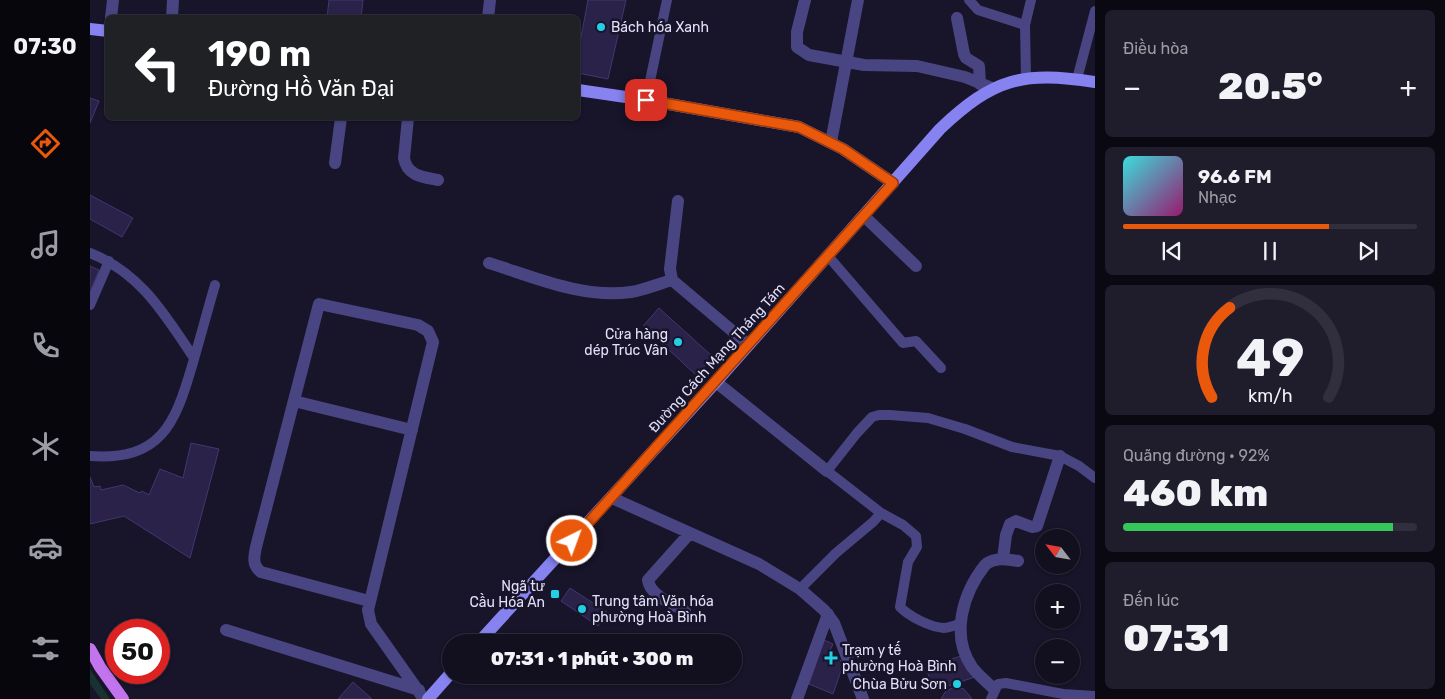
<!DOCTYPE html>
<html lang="vi">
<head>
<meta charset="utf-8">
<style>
  :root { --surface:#120f1f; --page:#1f1d2c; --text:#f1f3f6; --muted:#9c9ca4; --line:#312f3d; --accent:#ea580c }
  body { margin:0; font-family:Rubik,sans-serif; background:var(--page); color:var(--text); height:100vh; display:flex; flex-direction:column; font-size:19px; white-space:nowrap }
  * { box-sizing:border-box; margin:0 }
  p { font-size:16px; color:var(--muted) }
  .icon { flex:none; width:28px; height:28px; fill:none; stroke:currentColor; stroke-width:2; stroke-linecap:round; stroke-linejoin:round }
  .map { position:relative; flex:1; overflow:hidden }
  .side { display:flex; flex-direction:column; gap:10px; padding:10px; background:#0a0811; width:350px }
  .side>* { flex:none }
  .hud { position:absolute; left:15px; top:15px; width:475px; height:105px; border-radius:8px; box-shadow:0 1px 4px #0004,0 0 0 1px var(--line); background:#202124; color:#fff; overflow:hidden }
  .needle { width:32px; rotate:301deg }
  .controls { position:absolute; left:945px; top:529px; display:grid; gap:10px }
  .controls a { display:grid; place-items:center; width:45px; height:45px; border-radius:50%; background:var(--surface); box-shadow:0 1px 4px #0004,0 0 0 1px var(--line); font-size:25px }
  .speed { position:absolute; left:15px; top:619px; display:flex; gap:10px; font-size:25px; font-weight:700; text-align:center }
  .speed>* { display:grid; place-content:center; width:65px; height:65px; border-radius:50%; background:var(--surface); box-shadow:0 1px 4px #0004,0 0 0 1px var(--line); line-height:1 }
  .speed .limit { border:8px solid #d22; background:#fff; color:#111 }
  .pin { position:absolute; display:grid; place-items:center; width:42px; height:42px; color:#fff; margin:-21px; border-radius:10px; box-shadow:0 2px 8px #0006 }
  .me { position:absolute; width:55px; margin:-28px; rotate:42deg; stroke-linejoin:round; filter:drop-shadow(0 0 4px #0008) }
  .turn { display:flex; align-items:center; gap:18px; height:105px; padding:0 20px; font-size:22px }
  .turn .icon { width:65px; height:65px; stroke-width:2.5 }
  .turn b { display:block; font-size:35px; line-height:42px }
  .big { font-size:38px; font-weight:800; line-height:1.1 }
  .side .tile { flex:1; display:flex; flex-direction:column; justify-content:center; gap:8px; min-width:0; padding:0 18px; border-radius:8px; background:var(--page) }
  .side .dial { align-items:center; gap:0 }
  .dial svg { height:130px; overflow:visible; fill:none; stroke:var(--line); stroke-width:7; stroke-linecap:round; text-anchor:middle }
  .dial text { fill:var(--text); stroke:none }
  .song { display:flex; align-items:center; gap:15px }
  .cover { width:60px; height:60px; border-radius:8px; background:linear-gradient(135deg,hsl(180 70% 55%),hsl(320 70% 35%)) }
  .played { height:5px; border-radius:2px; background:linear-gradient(90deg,var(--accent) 70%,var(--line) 70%) }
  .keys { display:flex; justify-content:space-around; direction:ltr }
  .heat { display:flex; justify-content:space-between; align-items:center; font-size:28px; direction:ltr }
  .charge { height:8px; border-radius:4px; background:linear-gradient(90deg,#34c759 92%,var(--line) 0) }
  .trip { position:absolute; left:352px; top:634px; width:300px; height:50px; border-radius:25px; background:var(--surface); box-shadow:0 1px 4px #0004,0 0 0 1px var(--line); font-weight:800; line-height:50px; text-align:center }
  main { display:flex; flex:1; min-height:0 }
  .tab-bar { display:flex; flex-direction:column; width:90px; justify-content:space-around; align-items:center; background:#07060c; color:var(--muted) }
  .tab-bar .icon { width:35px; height:35px }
  .tab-bar .selected { color:var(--accent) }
  .tab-bar b { font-size:22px; color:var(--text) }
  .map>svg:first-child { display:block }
  .green { fill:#183232 }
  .building { fill:#2a2248; stroke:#433771 }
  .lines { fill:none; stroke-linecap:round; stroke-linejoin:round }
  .lane { stroke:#484582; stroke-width:10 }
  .street { stroke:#484582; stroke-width:12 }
  .secondary { stroke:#8682f0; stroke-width:12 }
  .primary { stroke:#c274ee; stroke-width:12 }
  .route-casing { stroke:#983908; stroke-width:12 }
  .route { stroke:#ea580c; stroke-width:9 }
  .poi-dot { fill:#22cfe5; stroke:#181429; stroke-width:2 }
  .labels { text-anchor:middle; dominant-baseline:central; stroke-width:5; stroke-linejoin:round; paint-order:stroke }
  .poi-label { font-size:14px; fill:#e3e0fb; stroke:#181429; text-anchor:start }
  .street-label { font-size:14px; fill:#e3e0fb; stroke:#181429 }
</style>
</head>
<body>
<main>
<nav class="tab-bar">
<b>07:30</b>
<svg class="icon selected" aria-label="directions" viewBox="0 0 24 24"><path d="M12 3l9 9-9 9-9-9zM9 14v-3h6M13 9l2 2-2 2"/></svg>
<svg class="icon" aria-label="music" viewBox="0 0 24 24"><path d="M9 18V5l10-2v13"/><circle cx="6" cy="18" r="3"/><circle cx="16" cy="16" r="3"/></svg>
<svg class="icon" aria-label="phone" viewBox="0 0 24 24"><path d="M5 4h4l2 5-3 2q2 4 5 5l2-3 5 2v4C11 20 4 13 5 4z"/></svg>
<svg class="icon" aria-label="climate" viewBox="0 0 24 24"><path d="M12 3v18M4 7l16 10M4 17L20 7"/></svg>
<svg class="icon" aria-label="car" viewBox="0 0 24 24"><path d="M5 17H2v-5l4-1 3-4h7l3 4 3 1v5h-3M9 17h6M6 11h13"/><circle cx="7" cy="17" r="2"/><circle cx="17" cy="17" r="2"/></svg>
<svg class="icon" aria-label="filters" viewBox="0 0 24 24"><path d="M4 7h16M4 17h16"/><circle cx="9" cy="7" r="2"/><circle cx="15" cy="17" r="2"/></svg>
</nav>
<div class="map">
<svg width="1005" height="699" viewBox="0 0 1005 699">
  <rect width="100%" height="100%" fill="#181429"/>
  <!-- green -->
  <path class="green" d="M0,669L20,699H11L0,684Z"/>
  <!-- building -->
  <path class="building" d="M239,0H273L271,18H237Z
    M498,0H536L518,79L488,73V53Z
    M0,98L9,101L0,123Z
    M0,195L43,218L32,237L0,219Z
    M0,266L9,270L0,292Z
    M569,308L623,357L606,375L553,326Z
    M101,443L129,449L100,558L34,516L0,524V477L4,487L10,486L11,490L33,485L50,493L52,491L59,495L70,469L93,478Z
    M480,588L517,612L508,626L471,601Z
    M734,640L743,644L738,655L754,662L743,694L719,684Z
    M871,656L885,677L843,691L836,667Z
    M263,682L282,699H248Z
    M864,687L874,689L882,699H851L855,692Z"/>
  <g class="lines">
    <!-- lane -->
    <path class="lane" d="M879,0L888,10L935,25L936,79
      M935,25L941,0
      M987,79L1005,11
      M556,100L577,0
      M0,253C51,273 75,315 104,358
      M738,256L813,343L826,341L851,368
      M0,305L19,261
      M0,456C71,461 85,424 102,366C110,339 117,312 125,285
      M710,589L746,553L783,522L791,513
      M870,624C865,625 859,628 854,628C840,627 820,617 810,607L818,562L827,547L826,536L813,525L791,513L737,471L767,433L782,417L789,415H800L838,418L875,429L922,447L970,456L989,466L1005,478
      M901,699L908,684L916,683L973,694L1005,696"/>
    <!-- street -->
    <path class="street" d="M715,0L707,32V47L719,55L774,65L827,66L875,77L902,88
      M21,18L23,0
      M82,18L83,0
      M398,18L400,0
      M867,18L874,54L876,58L889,66L890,84
      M318,118L314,158C317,176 333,177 348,180
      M741,142L768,0
      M245,163L251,118
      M774,216L826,266
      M399,263C444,277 493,299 541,292C554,290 568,284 582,280L659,345
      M582,280L580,269L588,201
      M626,382L737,471
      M204,401L322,430
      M522,498L669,564L710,589L734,610L744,623L773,699
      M913,559L916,535L920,524L926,521L942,527L947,526L970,456
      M279,601L171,572C162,565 164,557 166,547L229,304L328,325L338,331L343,342L278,610L281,624L334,699
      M595,611C583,604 560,596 558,580L600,533
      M136,630L329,690
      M904,689C897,682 888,675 882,667C860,635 873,593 895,565C904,557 917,559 928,561
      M707,699L738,614"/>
    <!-- secondary -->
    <path class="secondary" d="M0,29L18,31
      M488,90L556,100L709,127L753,149L803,183
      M389,642L626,382L850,129C904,78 932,71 1005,82
      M338,699L361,673"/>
    <!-- primary -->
    <path class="primary" d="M0,649L10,667L33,699"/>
  </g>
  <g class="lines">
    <defs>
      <path id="route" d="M482,541L803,183L753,149L709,127L556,100"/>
    </defs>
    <!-- route casing -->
    <use href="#route" class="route-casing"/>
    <!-- route -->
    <use href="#route" class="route"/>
  </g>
  <!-- markers -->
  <g class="poi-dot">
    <circle cx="511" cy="27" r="5"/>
    <circle cx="588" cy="342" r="5"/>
    <rect x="460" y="589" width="10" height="10" rx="2.5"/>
    <circle cx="492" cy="609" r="5"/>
    <path d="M738.5 650.5h5v5h5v5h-5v5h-5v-5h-5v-5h5z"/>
    <circle cx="867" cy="684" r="5"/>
  </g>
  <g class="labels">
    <!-- poi labels -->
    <g class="poi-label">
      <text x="521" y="27">Bách hóa Xanh</text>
      <text x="578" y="334" text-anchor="end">Cửa hàng<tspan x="578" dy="16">dép Trúc Vân</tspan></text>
      <text x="455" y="586" text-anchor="end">Ngã tư<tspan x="455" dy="16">Cầu Hóa An</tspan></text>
      <text x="502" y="601">Trung tâm Văn hóa<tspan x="502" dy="16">phường Hoà Bình</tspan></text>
      <text x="752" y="650">Trạm y tế<tspan x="752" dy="16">phường Hoà Bình</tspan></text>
      <text x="857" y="684" text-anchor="end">Chùa Bửu Sơn</text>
    </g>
    <!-- street labels -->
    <g class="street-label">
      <text transform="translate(627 358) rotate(-48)">Đường Cách Mạng Tháng Tám</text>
    </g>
  </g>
</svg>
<div class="controls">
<a><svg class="needle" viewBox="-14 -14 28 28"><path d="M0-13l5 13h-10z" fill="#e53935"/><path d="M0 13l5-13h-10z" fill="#9c9ca4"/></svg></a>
<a>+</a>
<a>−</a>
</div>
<div class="speed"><div class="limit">50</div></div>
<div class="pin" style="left:556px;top:100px;background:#d93025"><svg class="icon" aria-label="arrive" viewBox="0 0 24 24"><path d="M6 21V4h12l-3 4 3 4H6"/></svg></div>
<svg class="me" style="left:482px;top:541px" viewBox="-20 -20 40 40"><circle r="17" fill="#ea580c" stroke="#fff" stroke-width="3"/><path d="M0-11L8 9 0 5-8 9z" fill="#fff"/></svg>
<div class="trip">07:31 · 1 phút · 300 m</div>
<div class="hud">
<div class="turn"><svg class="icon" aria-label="left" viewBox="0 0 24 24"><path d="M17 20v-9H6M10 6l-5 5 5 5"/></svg><div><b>190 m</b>Đường Hồ Văn Đại</div></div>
</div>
</div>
<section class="side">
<div class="tile"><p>Điều hòa</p>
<div class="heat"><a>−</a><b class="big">20.5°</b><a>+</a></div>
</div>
<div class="tile">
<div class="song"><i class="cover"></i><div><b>96.6 FM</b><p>Nhạc</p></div></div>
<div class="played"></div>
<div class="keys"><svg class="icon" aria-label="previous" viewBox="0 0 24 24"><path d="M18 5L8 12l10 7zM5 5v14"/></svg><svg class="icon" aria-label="pause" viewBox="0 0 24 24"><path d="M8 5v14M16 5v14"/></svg><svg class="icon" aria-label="next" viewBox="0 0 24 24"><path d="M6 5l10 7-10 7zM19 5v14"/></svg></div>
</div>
<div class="tile dial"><svg viewBox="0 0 100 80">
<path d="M14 69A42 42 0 1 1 86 69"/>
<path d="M14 69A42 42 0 0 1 25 14" stroke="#ea580c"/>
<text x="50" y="56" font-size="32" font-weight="700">49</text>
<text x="50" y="72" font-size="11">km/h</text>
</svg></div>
<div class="tile"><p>Quãng đường · 92%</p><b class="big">460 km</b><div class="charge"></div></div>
<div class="tile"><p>Đến lúc</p><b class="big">07:31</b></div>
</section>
</main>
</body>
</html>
